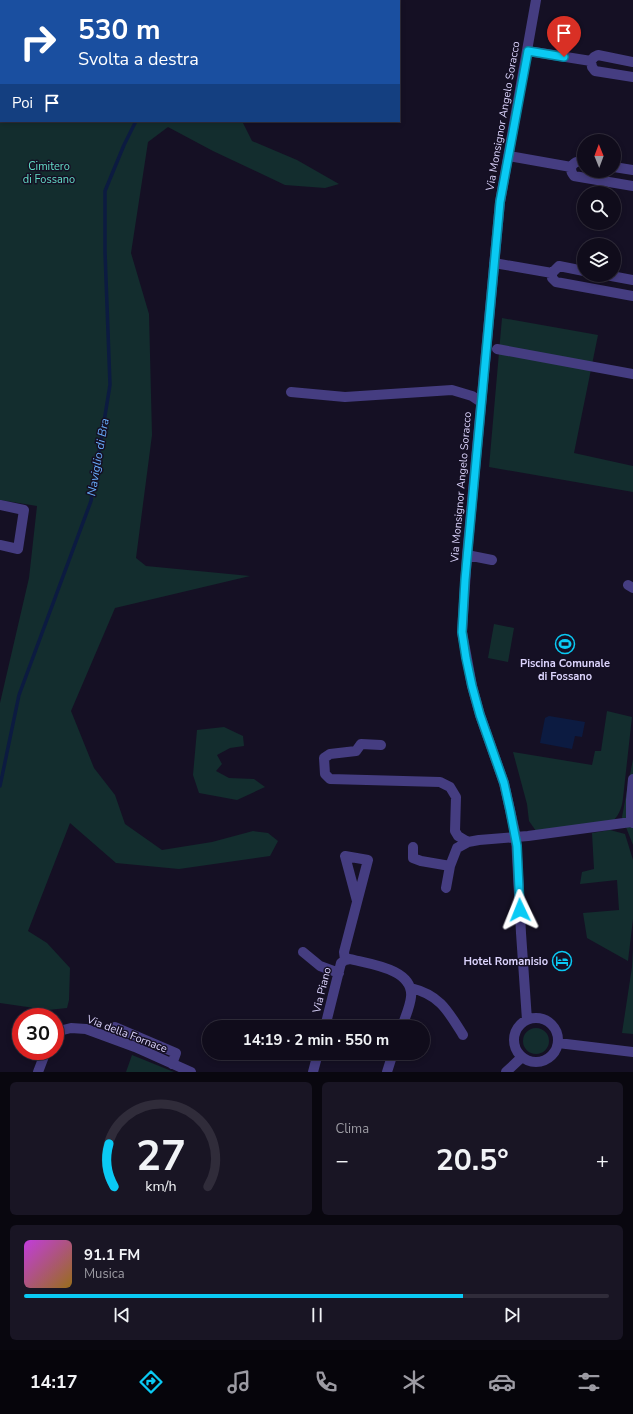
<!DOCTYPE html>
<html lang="it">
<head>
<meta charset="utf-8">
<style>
  :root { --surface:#100c1b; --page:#191524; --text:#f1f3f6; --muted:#9c9ba3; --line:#302c3a; --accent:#0acaf4 }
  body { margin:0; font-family:"Nunito Sans",sans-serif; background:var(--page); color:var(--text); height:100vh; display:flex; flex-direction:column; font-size:15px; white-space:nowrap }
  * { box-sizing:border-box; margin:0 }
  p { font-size:13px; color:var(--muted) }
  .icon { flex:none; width:22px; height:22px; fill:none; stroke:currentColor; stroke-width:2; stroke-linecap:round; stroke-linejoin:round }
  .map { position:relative; height:1072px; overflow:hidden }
  .drawer { display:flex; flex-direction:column; gap:10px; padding:10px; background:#09070f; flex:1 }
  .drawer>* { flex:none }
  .top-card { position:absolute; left:0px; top:0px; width:400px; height:122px; box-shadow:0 2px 6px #0003,0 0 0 1px var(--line); background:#1a4fa0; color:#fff; overflow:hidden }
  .needle { width:26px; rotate:359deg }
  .buttons { position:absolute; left:577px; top:134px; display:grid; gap:8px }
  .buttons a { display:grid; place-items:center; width:44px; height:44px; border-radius:50%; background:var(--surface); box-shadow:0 2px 6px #0003,0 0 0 1px var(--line); font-size:20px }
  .speed { position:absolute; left:12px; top:1008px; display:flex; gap:8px; font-size:20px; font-weight:700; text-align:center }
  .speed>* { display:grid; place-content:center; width:52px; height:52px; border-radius:50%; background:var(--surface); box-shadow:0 2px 6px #0003,0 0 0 1px var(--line); line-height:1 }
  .speed .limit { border:6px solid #d22; background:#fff; color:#111 }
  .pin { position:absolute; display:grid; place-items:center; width:34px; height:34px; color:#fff; margin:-41px -17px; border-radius:50% 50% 50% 0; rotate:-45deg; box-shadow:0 0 4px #0007 }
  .pin .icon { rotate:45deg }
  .me { position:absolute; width:44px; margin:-22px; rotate:358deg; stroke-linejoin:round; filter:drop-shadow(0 0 3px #0008) }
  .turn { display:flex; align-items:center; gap:14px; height:84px; padding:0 12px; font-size:18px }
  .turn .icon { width:52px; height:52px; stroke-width:2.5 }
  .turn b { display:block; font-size:28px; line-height:34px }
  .then { display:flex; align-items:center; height:38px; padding:0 12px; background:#0003; gap:8px; font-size:15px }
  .big { font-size:30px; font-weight:700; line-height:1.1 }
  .drawer .tile { flex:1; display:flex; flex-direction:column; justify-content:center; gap:6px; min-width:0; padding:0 14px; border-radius:6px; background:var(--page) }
  .drawer .dial { align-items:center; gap:0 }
  .dial svg { height:104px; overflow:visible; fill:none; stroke:var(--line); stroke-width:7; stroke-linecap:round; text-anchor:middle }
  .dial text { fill:var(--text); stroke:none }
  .song { display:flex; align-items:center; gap:12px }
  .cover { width:48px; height:48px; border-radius:6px; background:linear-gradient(135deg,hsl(290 70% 55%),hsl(40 70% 35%)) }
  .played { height:4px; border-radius:2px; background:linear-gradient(90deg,var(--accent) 75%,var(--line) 75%) }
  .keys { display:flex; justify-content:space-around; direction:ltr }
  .heat { display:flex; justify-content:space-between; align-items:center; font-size:22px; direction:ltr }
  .drawer .tiles { flex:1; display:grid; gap:10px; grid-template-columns:1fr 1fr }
  .tile:last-child { grid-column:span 2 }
  .trip { position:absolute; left:202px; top:1020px; width:228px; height:40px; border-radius:20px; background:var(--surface); box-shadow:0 2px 6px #0003,0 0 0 1px var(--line); font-weight:700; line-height:40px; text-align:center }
  .tab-bar { display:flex; height:64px; justify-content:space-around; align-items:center; background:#06050b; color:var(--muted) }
  .tab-bar .icon { width:28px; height:28px }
  .tab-bar .current { color:var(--accent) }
  .tab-bar b { font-size:18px; color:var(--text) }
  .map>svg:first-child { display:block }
  .green { fill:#132d2e }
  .water { fill:#0c1b41 }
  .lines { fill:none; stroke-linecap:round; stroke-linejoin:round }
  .stream { stroke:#0c1b41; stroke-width:3.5 }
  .minor { stroke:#453d81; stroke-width:10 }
  .route-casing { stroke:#06839f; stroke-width:10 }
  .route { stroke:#0acaf4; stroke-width:7 }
  .labels { text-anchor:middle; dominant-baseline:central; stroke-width:3; stroke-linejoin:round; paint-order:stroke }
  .street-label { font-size:11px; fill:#dcd4fd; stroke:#151024 }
  .park-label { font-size:11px; fill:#63dbc6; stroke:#151024 }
  .poi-label { font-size:11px; font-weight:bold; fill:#dcd4fd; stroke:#151024 }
  .water-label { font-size:12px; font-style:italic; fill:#67aaf9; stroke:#151024 }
</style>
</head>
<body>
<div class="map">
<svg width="633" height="1072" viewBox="0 0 633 1072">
  <rect width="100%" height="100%" fill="#151024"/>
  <!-- green -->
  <path class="green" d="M0,0H237V1H1V121H242L252,141L297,160L339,184L325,188L285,185L213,151L168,127L148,142L131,253L149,314L152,435L136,558L146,566L250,576L115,608L71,711L94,768L115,795L125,824L162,850L212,842L253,831L268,833L278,841L270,856L179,869L116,863L70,823L28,931L47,943L70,968L69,1000L67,1008L48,1010L0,1003V703L29,578L37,506L0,500Z
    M502,318L598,335L574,453L633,466V492L489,467Z
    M494,624L514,628L508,662L488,658Z
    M607,711L632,717L623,798C622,807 620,813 614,820L536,831L529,821L527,804L513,752L592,765L595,751H601Z
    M224,727L243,736L244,746L230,748L217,755L222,764L216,771L229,778L254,779L265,787L237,800L199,793L193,775L197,730Z
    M633,759V845L622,817Z
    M610,830L625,834L633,860V919L628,961L587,938L583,913L619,910L617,880L580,884L582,872L594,869L592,833Z
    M633,949V1034L622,1033L632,967Z
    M523 1041a13 13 0 1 1 26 0a13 13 0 1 1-26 0Z
    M132,1055L174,1072H126Z"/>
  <!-- water -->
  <path class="water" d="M549,716L585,722L582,737L575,736L572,749L540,743L545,718Z"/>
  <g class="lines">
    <!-- stream -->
    <path class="stream" d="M150,0V1
      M0,786L19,695L91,501L110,385L105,252V191L124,145L136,121"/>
    <!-- minor -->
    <path class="minor" d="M528,51L591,61
      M633,62L598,55L594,57L591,61L592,67L595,71L633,77
      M509,156L571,167
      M584,162C574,160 567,167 574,176L633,186
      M614,167L633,170
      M494,263L552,273
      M584,271L559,266L552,273V278L556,282L633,296
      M606,275L633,280
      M497,349L633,374
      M291,392L345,397L452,390L472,396L481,402
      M0,505L24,510L18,549L0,545
      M467,555L492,560
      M628,585L633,588
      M381,745L361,744L356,751L330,754L324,758L325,774L330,779L440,782L450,787L456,797L455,831L458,836L468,842
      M633,779L631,800V822L633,823
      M413,847V858L421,861L450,866
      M446,888L450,866L457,848L468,842L479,840L528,836L631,822
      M303,952L320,966L339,973
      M345,960L350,959C370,964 414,969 411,997C410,1007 405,1017 402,1027
      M411,988C440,995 448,1011 463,1035
      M514 1040a22 22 0 1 1 44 0a22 22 0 1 1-44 0Z
      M527,1020L521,933L516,837L504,783L480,715L472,686L462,632L467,555L500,202L536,0
      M115,1027L176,1053L172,1064
      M325,1027L341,963L345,960L344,952L368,860L345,856L357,901
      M55,1036L63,1030L71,1028L86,1029L135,1047L191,1072
      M558,1043L633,1052
      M38,1072L46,1051
      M313,1072L318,1053
      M387,1072L393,1053
      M506,1072L522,1057"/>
  </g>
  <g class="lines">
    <defs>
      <path id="route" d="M520,910L517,846L510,810L504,783L480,715L472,686L466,658L462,632L465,580L500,202L528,51L564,57"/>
    </defs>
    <!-- route casing -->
    <use href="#route" class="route-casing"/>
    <!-- route -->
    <use href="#route" class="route"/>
  </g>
  <!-- icons -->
  <defs>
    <symbol id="stadium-ring" viewBox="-11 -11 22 22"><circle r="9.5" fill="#151024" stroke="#0acaf4" stroke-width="1.5"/><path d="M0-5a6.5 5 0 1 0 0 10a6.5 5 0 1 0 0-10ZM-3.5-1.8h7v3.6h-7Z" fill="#0acaf4"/></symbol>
    <symbol id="hotel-ring" viewBox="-11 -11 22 22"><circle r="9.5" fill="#151024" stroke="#0acaf4" stroke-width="1.5"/><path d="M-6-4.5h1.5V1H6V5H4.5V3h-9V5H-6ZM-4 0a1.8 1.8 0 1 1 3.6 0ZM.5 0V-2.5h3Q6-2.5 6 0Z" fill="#0acaf4"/></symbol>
  </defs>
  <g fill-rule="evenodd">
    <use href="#stadium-ring" x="554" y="633" width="22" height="22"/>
    <use href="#hotel-ring" x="551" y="950" width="22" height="22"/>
  </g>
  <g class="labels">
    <!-- street labels -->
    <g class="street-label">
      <text transform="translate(503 116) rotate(-80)">Via Monsignor Angelo Soracco</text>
      <text transform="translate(461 487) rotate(-85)">Via Monsignor Angelo Soracco</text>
      <text transform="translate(322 990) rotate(-76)">Via Piano</text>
      <text transform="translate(127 1034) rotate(21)">Via della Fornace</text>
    </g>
    <!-- park labels -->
    <g class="park-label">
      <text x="49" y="166">Cimitero<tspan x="49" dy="13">di Fossano</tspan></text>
    </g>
    <!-- poi labels -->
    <g class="poi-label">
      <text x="565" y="663">Piscina Comunale<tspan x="565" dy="13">di Fossano</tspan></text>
      <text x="548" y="961" text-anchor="end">Hotel Romanisio</text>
    </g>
    <!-- water labels -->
    <g class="water-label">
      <text transform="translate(98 457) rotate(-80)">Naviglio di Bra</text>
    </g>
  </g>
</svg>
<div class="buttons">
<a><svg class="needle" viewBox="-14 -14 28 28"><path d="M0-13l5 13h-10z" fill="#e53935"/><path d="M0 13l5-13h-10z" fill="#9c9ba3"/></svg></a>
<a><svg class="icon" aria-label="search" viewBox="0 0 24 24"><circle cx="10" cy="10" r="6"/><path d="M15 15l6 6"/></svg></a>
<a><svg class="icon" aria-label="layers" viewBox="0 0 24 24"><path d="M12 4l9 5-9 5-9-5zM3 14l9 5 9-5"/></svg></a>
</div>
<div class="speed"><div class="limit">30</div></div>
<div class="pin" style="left:564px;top:57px;background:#d93025"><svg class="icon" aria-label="arrive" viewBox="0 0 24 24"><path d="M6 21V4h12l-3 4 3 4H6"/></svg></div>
<svg class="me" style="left:520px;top:910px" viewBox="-20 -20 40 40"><path d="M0-17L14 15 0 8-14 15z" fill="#0acaf4" stroke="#fff" stroke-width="4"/></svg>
<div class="trip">14:19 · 2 min · 550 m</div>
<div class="top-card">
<div class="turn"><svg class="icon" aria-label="right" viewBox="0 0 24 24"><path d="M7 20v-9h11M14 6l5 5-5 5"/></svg><div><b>530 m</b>Svolta a destra</div></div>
<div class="then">Poi<svg class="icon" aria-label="arrive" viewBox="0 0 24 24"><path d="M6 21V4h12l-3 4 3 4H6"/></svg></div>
</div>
</div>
<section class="drawer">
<div class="tiles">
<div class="tile dial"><svg viewBox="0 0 100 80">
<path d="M14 69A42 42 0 1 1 86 69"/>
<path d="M14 69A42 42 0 0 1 10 36" stroke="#0acaf4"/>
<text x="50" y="56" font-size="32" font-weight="700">27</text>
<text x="50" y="72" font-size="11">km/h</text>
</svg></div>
<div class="tile"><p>Clima</p>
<div class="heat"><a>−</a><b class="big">20.5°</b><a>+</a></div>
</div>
<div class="tile">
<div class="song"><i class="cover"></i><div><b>91.1 FM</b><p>Musica</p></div></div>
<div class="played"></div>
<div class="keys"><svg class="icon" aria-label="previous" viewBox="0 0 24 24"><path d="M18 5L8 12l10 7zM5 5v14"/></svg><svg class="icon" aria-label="pause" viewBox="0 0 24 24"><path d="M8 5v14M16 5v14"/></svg><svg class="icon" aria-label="next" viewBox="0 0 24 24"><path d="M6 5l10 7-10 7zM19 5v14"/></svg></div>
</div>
</div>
</section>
<nav class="tab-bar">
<b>14:17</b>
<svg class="icon current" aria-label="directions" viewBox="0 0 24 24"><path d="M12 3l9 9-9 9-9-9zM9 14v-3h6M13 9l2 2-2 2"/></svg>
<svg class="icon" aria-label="music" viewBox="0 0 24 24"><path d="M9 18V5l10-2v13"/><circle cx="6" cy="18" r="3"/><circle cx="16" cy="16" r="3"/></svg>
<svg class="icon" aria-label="phone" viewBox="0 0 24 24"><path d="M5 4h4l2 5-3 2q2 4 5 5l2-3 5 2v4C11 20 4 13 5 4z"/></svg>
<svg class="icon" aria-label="climate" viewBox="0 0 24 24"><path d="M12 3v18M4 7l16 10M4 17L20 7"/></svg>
<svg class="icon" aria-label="car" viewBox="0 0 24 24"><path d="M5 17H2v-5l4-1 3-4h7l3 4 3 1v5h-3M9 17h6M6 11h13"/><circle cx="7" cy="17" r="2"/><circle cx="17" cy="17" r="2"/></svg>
<svg class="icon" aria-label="filters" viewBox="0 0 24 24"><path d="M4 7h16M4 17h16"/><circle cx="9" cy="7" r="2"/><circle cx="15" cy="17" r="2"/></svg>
</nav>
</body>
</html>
